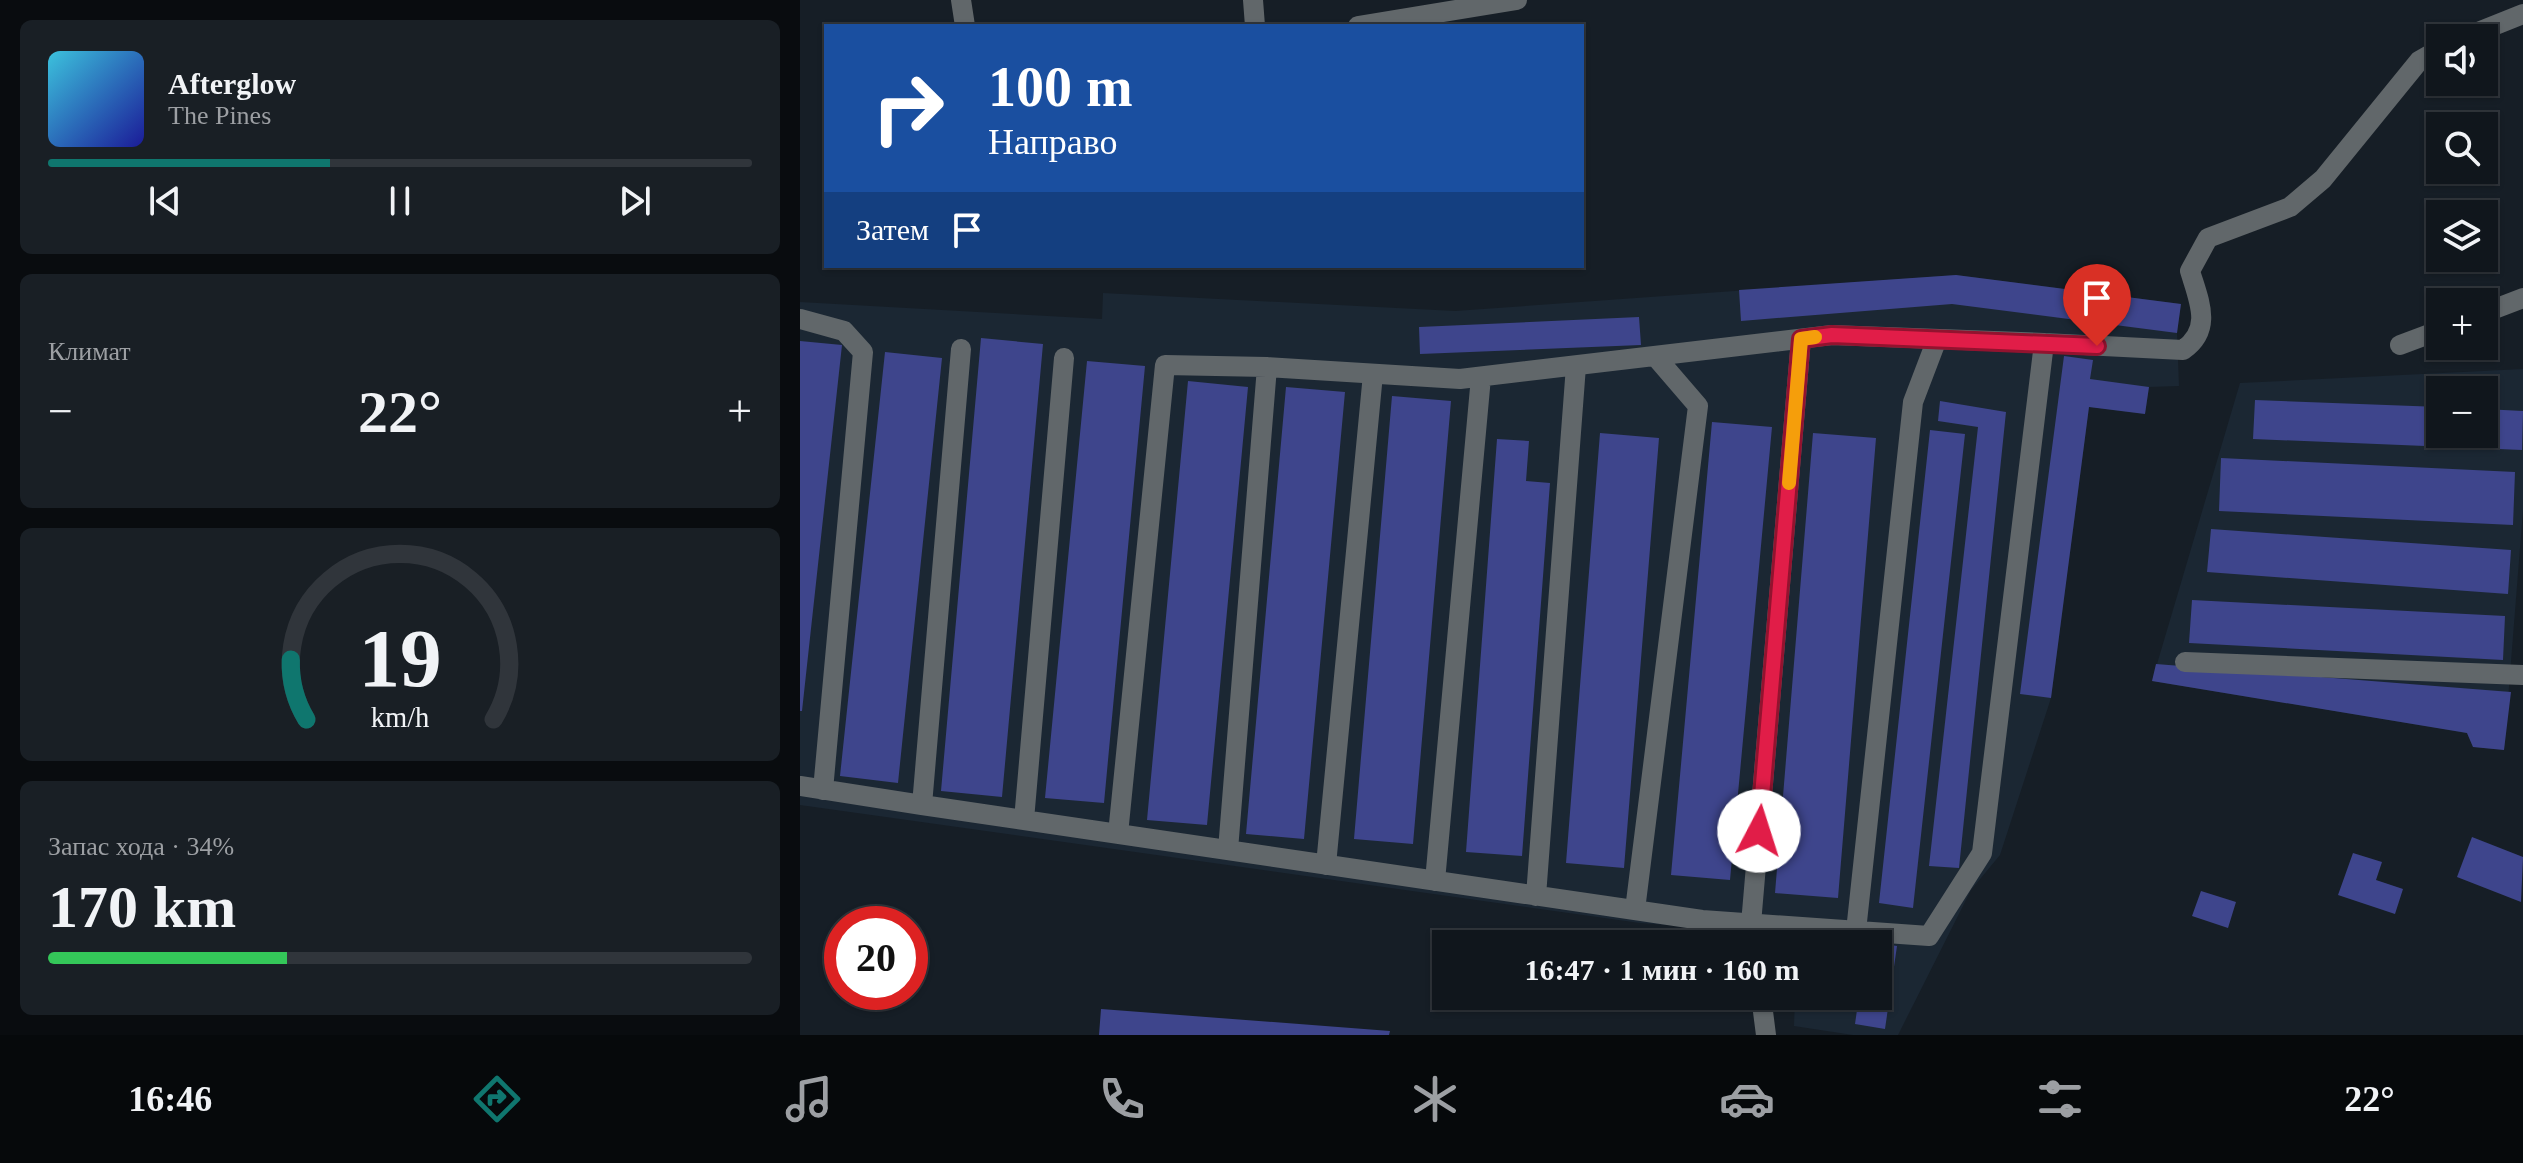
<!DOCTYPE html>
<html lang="ru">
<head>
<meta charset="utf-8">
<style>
  :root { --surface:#10161c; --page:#191f25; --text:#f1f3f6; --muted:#9c9fa3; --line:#30353b; --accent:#0f766e }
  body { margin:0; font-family:"Times New Roman",serif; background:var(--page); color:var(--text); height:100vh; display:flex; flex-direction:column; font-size:30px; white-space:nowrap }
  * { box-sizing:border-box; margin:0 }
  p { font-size:26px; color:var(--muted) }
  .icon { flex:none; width:44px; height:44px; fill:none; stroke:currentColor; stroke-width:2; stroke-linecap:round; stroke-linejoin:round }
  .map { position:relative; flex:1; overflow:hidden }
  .details { display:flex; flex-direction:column; gap:20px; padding:20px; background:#090c0f; width:800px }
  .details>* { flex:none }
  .guide { position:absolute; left:24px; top:24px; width:760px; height:244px; border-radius:0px; box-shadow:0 2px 6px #0004,0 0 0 2px var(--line); background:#1a4fa0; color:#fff; overflow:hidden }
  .buttons { position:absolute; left:1626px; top:24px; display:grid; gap:16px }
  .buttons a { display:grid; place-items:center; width:72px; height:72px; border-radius:0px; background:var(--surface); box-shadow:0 2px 6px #0004,0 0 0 2px var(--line); font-size:40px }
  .speed { position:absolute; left:24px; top:906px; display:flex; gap:16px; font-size:40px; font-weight:700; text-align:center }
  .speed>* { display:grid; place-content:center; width:104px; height:104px; border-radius:50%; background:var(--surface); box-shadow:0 2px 6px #0004,0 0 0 2px var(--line); line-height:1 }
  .speed .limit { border:12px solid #d22; background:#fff; color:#111 }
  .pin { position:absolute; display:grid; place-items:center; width:68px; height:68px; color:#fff; margin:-82px -34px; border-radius:50% 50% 50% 0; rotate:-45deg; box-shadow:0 0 8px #0007 }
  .pin .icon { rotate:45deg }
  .me { position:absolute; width:88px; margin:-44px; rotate:5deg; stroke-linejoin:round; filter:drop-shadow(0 0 6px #0008) }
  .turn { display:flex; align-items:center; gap:28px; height:168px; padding:0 32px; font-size:36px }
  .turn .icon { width:104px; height:104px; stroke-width:2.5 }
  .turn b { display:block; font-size:56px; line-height:68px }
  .then { display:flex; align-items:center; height:76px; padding:0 32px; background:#0003; gap:16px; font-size:30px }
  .big { font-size:60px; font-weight:700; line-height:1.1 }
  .details .widget { flex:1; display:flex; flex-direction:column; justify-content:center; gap:12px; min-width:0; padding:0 28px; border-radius:12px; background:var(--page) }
  .details .dial { align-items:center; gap:0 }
  .dial svg { height:208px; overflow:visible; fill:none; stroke:var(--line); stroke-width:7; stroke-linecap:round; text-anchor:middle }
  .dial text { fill:var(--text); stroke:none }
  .song { display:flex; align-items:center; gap:24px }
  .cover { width:96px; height:96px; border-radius:12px; background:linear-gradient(135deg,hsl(190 70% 55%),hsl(240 70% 35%)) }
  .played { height:8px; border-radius:4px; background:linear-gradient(90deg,var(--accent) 40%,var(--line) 40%) }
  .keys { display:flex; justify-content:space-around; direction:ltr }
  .heat { display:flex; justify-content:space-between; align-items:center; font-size:44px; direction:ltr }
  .charge { height:12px; border-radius:6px; background:linear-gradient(90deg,#34c759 34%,var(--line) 0) }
  .trip { position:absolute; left:632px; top:930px; width:460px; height:80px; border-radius:0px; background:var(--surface); box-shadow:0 2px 6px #0004,0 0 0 2px var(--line); font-weight:700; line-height:80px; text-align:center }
  .tabs { display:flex; height:128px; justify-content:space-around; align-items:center; background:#06090b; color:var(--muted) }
  .tabs .icon { width:56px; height:56px }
  .tabs .active { color:var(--accent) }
  .tabs b { font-size:36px; color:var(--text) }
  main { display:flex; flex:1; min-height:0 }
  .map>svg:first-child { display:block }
  .built { fill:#1b2733; fill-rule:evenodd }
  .building { fill:#3e458c }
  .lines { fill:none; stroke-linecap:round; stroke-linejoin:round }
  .minor { stroke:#61676a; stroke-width:20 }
  .route-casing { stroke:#92132f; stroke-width:20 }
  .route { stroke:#e11d48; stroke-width:14 }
  .slow { stroke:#f59e0b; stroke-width:14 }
</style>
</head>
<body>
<main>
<section class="details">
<div class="widget">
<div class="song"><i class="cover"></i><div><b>Afterglow</b><p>The Pines</p></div></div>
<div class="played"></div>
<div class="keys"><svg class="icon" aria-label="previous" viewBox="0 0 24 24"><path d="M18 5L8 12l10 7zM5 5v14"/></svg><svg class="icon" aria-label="pause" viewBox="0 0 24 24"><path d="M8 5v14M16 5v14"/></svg><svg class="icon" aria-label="next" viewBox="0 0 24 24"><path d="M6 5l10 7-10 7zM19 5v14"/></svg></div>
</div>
<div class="widget"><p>Климат</p>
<div class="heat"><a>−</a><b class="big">22°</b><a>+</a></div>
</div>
<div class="widget dial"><svg viewBox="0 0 100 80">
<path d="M14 69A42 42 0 1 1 86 69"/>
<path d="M14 69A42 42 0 0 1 8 46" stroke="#0f766e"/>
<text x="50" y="56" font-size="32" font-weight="700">19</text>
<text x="50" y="72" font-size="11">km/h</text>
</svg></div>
<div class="widget"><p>Запас хода · 34%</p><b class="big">170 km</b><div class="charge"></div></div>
</section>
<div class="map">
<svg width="1723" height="1035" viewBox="0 0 1723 1035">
  <rect width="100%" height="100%" fill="#161e26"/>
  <!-- built -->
  <path class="built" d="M1156,275L1381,304L1377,333L1379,386L1349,387L1345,414L1289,407L1251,698L1200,855L1171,890L1098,1035H1053L994,1026L995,996H1078V944H996V934L840,923L0,805V302L302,319L303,293L655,311Z
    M1723,369V510L1704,750L1673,747L1667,733L1352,681L1440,383ZM1640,390H1684V434H1640Z"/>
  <!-- building -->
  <path class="building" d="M1156,275L1381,304L1377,333L1152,304L941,321L939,290Z
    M839,317L841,345L620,354L619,327Z
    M181,338L243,344L202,797L141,791Z
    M0,341L42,345L2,711H0Z
    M85,352L142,358L98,783L40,776Z
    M1264,356L1293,360L1290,379L1349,387L1345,414L1289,407L1251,698L1220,694Z
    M287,361L345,366L304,803L245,798Z
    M388,381L448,387L407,825L347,820Z
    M486,387L545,392L504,839L446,834Z
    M592,396L651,401L613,844L554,839Z
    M1455,400L1640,407V434H1684V409L1723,411L1722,450L1453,439Z
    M1140,401L1206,412L1159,868L1129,866L1178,427L1138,421Z
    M912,422L972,427L930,880L871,875Z
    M1130,430L1165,434L1113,908L1079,903Z
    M800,433L859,438L824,868L766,863Z
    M1013,433L1076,438L1038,898L975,893Z
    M697,439L729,441L726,481L750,483L722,856L666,852Z
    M1421,458L1715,472L1713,525L1419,511Z
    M1411,529L1711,550L1708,594L1407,572Z
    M1392,600L1705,616L1703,660L1389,643Z
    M1356,664L1711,692L1704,750L1673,747L1667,733L1352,681Z
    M1672,837L1723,857L1721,902L1657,877Z
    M1553,853L1582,862L1576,880L1603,889L1595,914L1538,895Z
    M1401,891L1436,902L1428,928L1392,916Z
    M868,930L896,933L895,944H866Z
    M1078,943L1097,946L1085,1029L1055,1024L1059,996H1078Z
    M866,996H889V1001Z
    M301,1009L590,1031L589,1035H299Z"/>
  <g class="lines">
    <!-- minor -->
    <path class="minor" d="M161,0L165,26
      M453,0L455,26
      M558,26L717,0
      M1663,38L1723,14
      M1684,313L1723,298
      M0,319L44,331L63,352L23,790
      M1244,343L1383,350C1413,329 1399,301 1390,271L1408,238L1490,207L1523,179L1619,61L1640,49
      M1600,345L1640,330
      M1385,662L1723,675
      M0,786L122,805L902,920L1129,936L1182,853L1244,343L1032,335L660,379L467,367L365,365L318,834
      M122,805L161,349
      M224,820L264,358
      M428,850L467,367
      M526,865L573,374
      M635,881L681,377
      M736,896L776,366
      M835,910L898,406L855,356
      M1056,931L1113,402L1137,339
      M954,944L951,924L1001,339
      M961,996L966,1035"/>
  </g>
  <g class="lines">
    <defs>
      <path id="route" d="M959,831L1001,339L1032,335L1297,346"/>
    </defs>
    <!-- route casing -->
    <use href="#route" class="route-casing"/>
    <!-- route -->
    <use href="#route" class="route"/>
    <!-- slow -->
    <path class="slow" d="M989,483L1001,339L1015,337"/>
  </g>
</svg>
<div class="buttons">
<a><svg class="icon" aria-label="sound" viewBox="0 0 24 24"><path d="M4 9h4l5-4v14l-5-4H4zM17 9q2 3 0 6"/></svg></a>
<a><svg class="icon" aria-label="search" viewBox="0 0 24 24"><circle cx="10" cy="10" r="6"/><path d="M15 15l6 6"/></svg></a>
<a><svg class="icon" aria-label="layers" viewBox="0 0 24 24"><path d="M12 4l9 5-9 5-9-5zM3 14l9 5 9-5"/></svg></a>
<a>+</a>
<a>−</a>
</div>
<div class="speed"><div class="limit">20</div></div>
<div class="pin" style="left:1297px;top:346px;background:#d93025"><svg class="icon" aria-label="arrive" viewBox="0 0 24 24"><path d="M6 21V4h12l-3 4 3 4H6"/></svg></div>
<svg class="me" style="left:959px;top:831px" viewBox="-20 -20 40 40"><circle r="19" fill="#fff"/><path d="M0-13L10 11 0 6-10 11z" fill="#e11d48"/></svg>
<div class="trip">16:47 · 1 мин · 160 m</div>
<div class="guide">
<div class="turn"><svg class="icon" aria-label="right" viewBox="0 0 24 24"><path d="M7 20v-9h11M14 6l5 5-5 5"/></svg><div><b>100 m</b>Направо</div></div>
<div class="then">Затем<svg class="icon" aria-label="arrive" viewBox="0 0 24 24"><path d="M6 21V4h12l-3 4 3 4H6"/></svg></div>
</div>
</div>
</main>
<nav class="tabs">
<b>16:46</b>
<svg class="icon active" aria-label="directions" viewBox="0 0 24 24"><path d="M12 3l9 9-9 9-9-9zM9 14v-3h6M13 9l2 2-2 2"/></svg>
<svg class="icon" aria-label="music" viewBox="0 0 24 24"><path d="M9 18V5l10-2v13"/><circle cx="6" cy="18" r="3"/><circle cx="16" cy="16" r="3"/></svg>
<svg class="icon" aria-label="phone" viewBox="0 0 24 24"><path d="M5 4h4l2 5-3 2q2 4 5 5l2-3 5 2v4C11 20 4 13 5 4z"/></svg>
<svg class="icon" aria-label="climate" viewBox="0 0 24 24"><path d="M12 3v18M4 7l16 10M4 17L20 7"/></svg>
<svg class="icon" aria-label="car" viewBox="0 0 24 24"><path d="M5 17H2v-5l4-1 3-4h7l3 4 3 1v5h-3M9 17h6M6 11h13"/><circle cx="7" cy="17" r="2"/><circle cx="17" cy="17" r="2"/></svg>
<svg class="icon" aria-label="filters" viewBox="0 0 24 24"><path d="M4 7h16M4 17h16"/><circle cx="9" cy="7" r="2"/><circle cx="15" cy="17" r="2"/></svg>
<b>22°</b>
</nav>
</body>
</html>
